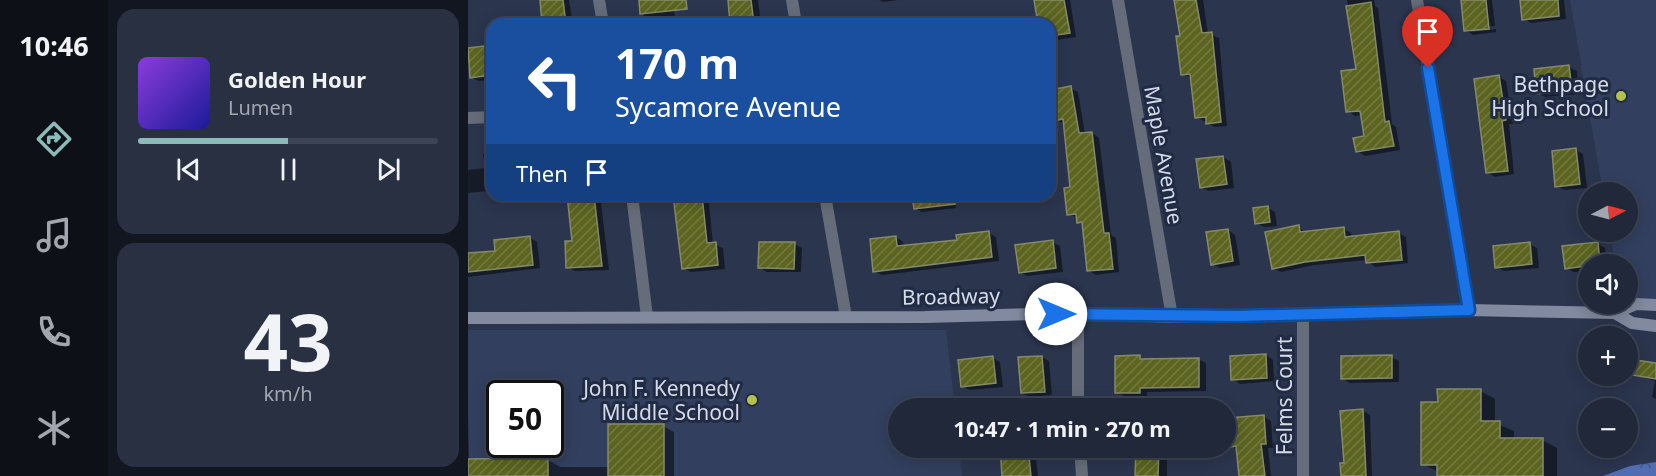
<!DOCTYPE html>
<html lang="en">
<head>
<meta charset="utf-8">
<style>
  :root { --surface:#20283a; --page:#283042; --text:#f1f3f6; --muted:#a2a6af; --line:#3d4454; --accent:#8bbbb9 }
  body { margin:0; font-family:"Noto Sans",sans-serif; background:var(--page); color:var(--text); height:100vh; display:flex; flex-direction:column; font-size:22px; white-space:nowrap }
  * { box-sizing:border-box; margin:0 }
  p { font-size:20px; color:var(--muted) }
  .icon { flex:none; width:33px; height:33px; fill:none; stroke:currentColor; stroke-width:2; stroke-linecap:round; stroke-linejoin:round }
  .map { position:relative; flex:1; overflow:hidden }
  .details { display:flex; flex-direction:column; gap:9px; padding:9px; background:#121620; width:360px }
  .details>* { flex:none }
  .guide { position:absolute; left:18px; top:18px; width:570px; height:183px; border-radius:18px; box-shadow:0 3px 15px #0003,0 0 0 2px var(--line); background:#1a4fa0; color:#fff; overflow:hidden }
  .needle { width:39px; rotate:84deg }
  .buttons { position:absolute; left:1110px; top:182px; display:grid; gap:12px }
  .buttons a { display:grid; place-items:center; width:60px; height:60px; border-radius:50%; background:var(--surface); box-shadow:0 3px 15px #0003,0 0 0 2px var(--line); font-size:30px }
  .speed { position:absolute; left:18px; top:380px; display:flex; gap:12px; font-size:30px; font-weight:700; text-align:center }
  .speed>* { display:grid; place-content:center; width:78px; height:78px; border-radius:50%; background:var(--surface); box-shadow:0 3px 15px #0003,0 0 0 2px var(--line); line-height:1 }
  .speed .limit { border:3px solid #111; border-radius:9px; background:#fff; color:#111 }
  .pin { position:absolute; display:grid; place-items:center; width:51px; height:51px; color:#fff; margin:-62px -26px; border-radius:50% 50% 50% 0; rotate:-45deg; box-shadow:0 0 6px #0007 }
  .pin .icon { rotate:45deg }
  .me { position:absolute; width:66px; margin:-33px; rotate:90deg; stroke-linejoin:round; filter:drop-shadow(0 0 4px #0008) }
  .turn { display:flex; align-items:center; gap:21px; height:126px; padding:0 30px; font-size:27px }
  .turn .icon { width:78px; height:78px; stroke-width:2.5 }
  .turn b { display:block; font-size:42px; line-height:51px }
  .then { display:flex; align-items:center; height:57px; padding:0 30px; background:#0003; gap:12px; font-size:22px }
  .details .widget { flex:1; display:flex; flex-direction:column; justify-content:center; gap:9px; min-width:0; padding:0 21px; border-radius:18px; background:var(--page) }
  .details .dial { align-items:center; gap:0 }
  .dial b { font-size:78px; line-height:1 }
  .song { display:flex; align-items:center; gap:18px }
  .cover { width:72px; height:72px; border-radius:9px; background:linear-gradient(135deg,hsl(270 70% 55%),hsl(240 70% 35%)) }
  .played { height:6px; border-radius:3px; background:linear-gradient(90deg,var(--accent) 50%,var(--line) 50%) }
  .keys { display:flex; justify-content:space-around; direction:ltr }
  .trip { position:absolute; left:420px; top:398px; width:348px; height:60px; border-radius:30px; background:var(--surface); box-shadow:0 3px 15px #0003,0 0 0 2px var(--line); font-weight:700; line-height:60px; text-align:center }
  main { display:flex; flex:1; min-height:0 }
  .dock { display:flex; flex-direction:column; width:108px; justify-content:space-around; align-items:center; background:#0d1017; color:var(--muted) }
  .dock .icon { width:42px; height:42px }
  .dock .on { color:var(--accent) }
  .dock b { font-size:27px; color:var(--text) }
  .map>svg:first-child { display:block }
  .built { fill:#323f5e; fill-rule:evenodd }
  .forest { fill:url(#forest-crowns) }
  .shadow { fill:#0007 }
  .building { fill:url(#building-hatch); stroke:#858a6a; stroke-width:1.5 }
  .lines { fill:none; stroke-linecap:round; stroke-linejoin:round }
  .street { stroke:#666c79; stroke-width:12 }
  .secondary { stroke:#818a9e; stroke-width:12 }
  .route-casing { stroke:#114b97; stroke-width:15 }
  .route { stroke:#1a73e8; stroke-width:10 }
  .poi-dot { fill:#b3c24b; stroke:#212b43; stroke-width:2 }
  .labels { text-anchor:middle; dominant-baseline:central; stroke-width:6; stroke-linejoin:round; paint-order:stroke }
  .poi-label { font-size:21px; fill:#d3daea; stroke:#212b43; text-anchor:end }
  .street-label { font-size:21px; fill:#d3daea; stroke:#212b43 }
</style>
</head>
<body>
<main>
<nav class="dock">
<b>10:46</b>
<svg class="icon on" aria-label="directions" viewBox="0 0 24 24"><path d="M12 3l9 9-9 9-9-9zM9 14v-3h6M13 9l2 2-2 2"/></svg>
<svg class="icon" aria-label="music" viewBox="0 0 24 24"><path d="M9 18V5l10-2v13"/><circle cx="6" cy="18" r="3"/><circle cx="16" cy="16" r="3"/></svg>
<svg class="icon" aria-label="phone" viewBox="0 0 24 24"><path d="M5 4h4l2 5-3 2q2 4 5 5l2-3 5 2v4C11 20 4 13 5 4z"/></svg>
<svg class="icon" aria-label="climate" viewBox="0 0 24 24"><path d="M12 3v18M4 7l16 10M4 17L20 7"/></svg>
</nav>
<section class="details">
<div class="widget">
<div class="song"><i class="cover"></i><div><b>Golden Hour</b><p>Lumen</p></div></div>
<div class="played"></div>
<div class="keys"><svg class="icon" aria-label="previous" viewBox="0 0 24 24"><path d="M18 5L8 12l10 7zM5 5v14"/></svg><svg class="icon" aria-label="pause" viewBox="0 0 24 24"><path d="M8 5v14M16 5v14"/></svg><svg class="icon" aria-label="next" viewBox="0 0 24 24"><path d="M6 5l10 7-10 7zM19 5v14"/></svg></div>
</div>
<div class="widget dial"><b>43</b><p>km/h</p></div>
</section>
<div class="map">
<svg width="1188" height="476" viewBox="0 0 1188 476">
  <defs>
    <pattern id="forest-crowns" width="20" height="18" patternUnits="userSpaceOnUse" patternTransform="scale(1.5)"><rect width="20" height="18" fill="#506cb2"/><path d="M2 6a3 3 0 1 1 6 0M12 15a3 3 0 1 1 6 0" fill="none" stroke="#485981"/></pattern>
    <pattern id="building-hatch" width="6" height="6" patternUnits="userSpaceOnUse" patternTransform="scale(1.5)"><rect width="6" height="6" fill="#5c6420"/><path d="M-1 1l2-2M0 6l6-6M5 7l2-2" fill="none" stroke="#727a41"/></pattern>
  </defs>
  <rect width="100%" height="100%" fill="#2b354e"/>
  <!-- built -->
  <path class="built" d="M1102,0H1188V300L1160,299V264H1147L1142,231H1160V192H1135Z
    M0,330H478L487,408H430V447H491L494,476H0ZM32,393H82V444H32Z"/>
  <!-- forest -->
  <path class="forest" d="M1188,462V476H1135L1162,466Z"/>
  <!-- shadow -->
  <path class="shadow" d="M73,0H101L105,24H76Z
    M174,0H204L208,24H177Z
    M261,0H290L293,24H264Z
    M411,0H430L415,2Z
    M567,0H602L608,37L582,41V24H571Z
    M707,0H735L740,34L751,38L759,126L747,127L728,117L724,78L714,74L713,37Z
    M879,0H906L907,6L910,8L924,124L928,127L932,150L897,156L889,151L897,138L894,115L887,116L880,111L890,70Z
    M994,0H1024L1027,26L1003,29V32L1028,29V32L1005,35L998,30Z
    M1054,0H1096L1098,19L1063,23L1056,19Z
    M24,46V80L11,81L3,77L2,67H0V48Z
    M1101,67L1109,71L1111,94L1077,97L1070,93Z
    M1031,77L1038,81L1045,124H1041L1046,174L1027,177L1019,172Z
    M602,88L610,92L617,134L624,133L631,138L643,235L648,238L651,272L628,275L620,270L616,225L611,222L610,218L600,214L604,189L597,124L587,120L582,92Z
    M1108,150L1115,154L1119,188L1096,190L1089,186Z
    M24,153V193L19,191L0,193V170L17,168L15,154Z
    M755,157L763,162L766,188L741,191L733,187L730,161Z
    M100,195H132L141,270L107,271L99,267L105,243Z
    M207,195H240L245,244L255,248L257,269L223,272L215,268Z
    M292,195H322L323,199L299,201Z
    M446,195H486L488,208L454,212L447,208Z
    M530,195H553L535,198Z
    M800,208L807,212L809,226L796,227L789,223Z
    M830,227L838,233L876,229L883,233L884,238L930,233L938,237L940,263L907,267L899,260L846,265L813,272L805,268Z
    M760,230L767,235L772,265L752,268L744,264Z
    M521,233L528,237L531,261L414,275L406,271L428,237L435,242L436,247L490,241Z
    M62,238L69,242L72,268L0,277V255L29,252Z
    M584,242L592,246L595,272L559,276L552,272Z
    M326,244L334,248L333,272H299L292,268Z
    M1061,244L1069,248L1071,268L1036,271L1029,267Z
    M1130,244L1137,248L1139,264H1120V271L1106,272L1098,268Z
    M798,355L805,360L806,381L772,384L765,379Z
    M574,357L581,361L584,395L562,397L554,393Z
    M671,357L677,360L730,359L738,363V391L679,392V396H656L649,392Z
    M923,357L931,361V382L882,383L875,379Z
    M525,358L532,362L535,387L502,390L494,386Z
    M1188,365V399L1184,397L1187,381L1166,375Z
    M1012,391L1027,399V423L1046,431V440H1074L1089,448V476H971V472L954,464L971,403Z
    M895,411L902,415L904,476H875Z
    M795,416L803,421L805,448H800L803,476H773L770,450L763,446Z
    M0,417L1,460H80L92,467H141L195,426L206,432V476H0Z
    M538,447H577L578,459L568,460L570,476H536Z
    M661,447H699V476H669V457L661,452Z"/>
  <!-- building -->
  <path class="building" d="M72,0H95L98,24H74Z
    M171,0H218L219,9L172,14Z
    M260,0H283L286,24H262Z
    M566,0H596L602,33L582,36V24H570Z
    M706,0H728L734,33L744,32L753,122L738,124V117L727,118L722,74L713,75L708,36H712Z
    M993,0H1018L1021,29L996,31Z
    M1052,0H1090L1091,16L1054,20Z
    M903,2L917,122L921,121L926,146L888,152L885,138L896,136L892,111L878,112L873,71L888,69L878,6Z
    M24,45V75L2,78L0,48Z
    M1101,65L1104,90L1068,94L1066,69Z
    M1031,75L1038,120L1034,121L1040,171L1018,173L1006,79Z
    M603,86L611,133L624,132L636,233H641L645,269L619,271L614,222L609,223L608,214L599,215L596,188L602,187L595,119L586,121L582,90Z
    M1108,148L1112,184L1087,187L1084,151Z
    M755,156L759,184L732,188L728,159Z
    M99,195H126L134,266L98,268L97,241H104Z
    M205,195H234L239,243L248,242L250,265L214,269Z
    M444,195H487V204L446,209Z
    M800,206L802,222L787,224L785,208Z
    M831,225L832,232L876,227L877,237L931,231L934,260L898,263L897,255L837,262L804,269L797,232Z
    M760,229L765,261L743,265L738,232Z
    M521,231L524,257L405,272L402,239L428,236L429,246L489,240L488,235Z
    M62,236L65,265L0,272V253L27,251L26,240Z
    M585,240L588,268L551,273L547,245Z
    M291,242H327L326,269L290,268Z
    M1062,242L1064,264L1027,268L1025,246Z
    M1130,242L1132,264L1097,269L1094,246Z
    M798,354L799,378L763,380L762,356Z
    M672,355V359L731,358V387L672,388V393H647V356Z
    M924,355V378L873,379V356Z
    M525,356L528,383L493,387L490,360Z
    M574,356L577,392L553,393L550,357Z
    M1167,360L1188,363V379L1164,375Z
    M969,389H1013V421H1032V438H1075V476H969V465H953V402H970Z
    M895,409L898,476H873L872,463H876L872,411Z
    M796,415L798,444H793L797,476H771L768,446L762,447L760,418Z
    M140,424H196V476H140Z
    M532,447H560L563,476H534Z
    M668,447H691L690,476H667Z
    M80,458V476H0V459Z"/>
  <g class="lines">
    <!-- street -->
    <path class="street" d="M131,0L135,24
      M324,0L328,24
      M650,0L704,317
      M949,0L1001,310
      M0,118L24,117
      M164,195L179,317
      M357,195L378,317
      M835,315V476
      M610,408V313
      M612,447L614,476"/>
    <!-- secondary -->
    <path class="secondary" d="M1147,313L1164,323L1188,326
      M0,318L457,317L610,313L704,317L1001,310L1147,313L1168,304L1188,305"/>
  </g>
  <g class="lines">
    <defs>
      <path id="route" d="M588,314L770,316L1001,310L960,68"/>
    </defs>
    <!-- route casing -->
    <use href="#route" class="route-casing"/>
    <!-- route -->
    <use href="#route" class="route"/>
  </g>
  <!-- markers -->
  <g class="poi-dot">
    <circle cx="1153" cy="96" r="6"/>
    <circle cx="284" cy="400" r="6"/>
  </g>
  <g class="labels">
    <!-- poi labels -->
    <g class="poi-label">
      <text x="1141" y="84">Bethpage<tspan x="1141" dy="24">High School</tspan></text>
      <text x="272" y="388">John F. Kennedy<tspan x="272" dy="24">Middle School</tspan></text>
    </g>
    <!-- street labels -->
    <g class="street-label">
      <text transform="translate(696 155) rotate(80)">Maple Avenue</text>
      <text transform="translate(483 296) rotate(-1)">Broadway</text>
      <text transform="translate(816 396) rotate(-90)">Felms Court</text>
    </g>
  </g>
</svg>
<div class="buttons">
<a><svg class="needle" viewBox="-14 -14 28 28"><path d="M0-13l5 13h-10z" fill="#e53935"/><path d="M0 13l5-13h-10z" fill="#a2a6af"/></svg></a>
<a><svg class="icon" aria-label="sound" viewBox="0 0 24 24"><path d="M4 9h4l5-4v14l-5-4H4zM17 9q2 3 0 6"/></svg></a>
<a>+</a>
<a>−</a>
</div>
<div class="speed"><div class="limit">50</div></div>
<div class="pin" style="left:960px;top:68px;background:#d93025"><svg class="icon" aria-label="arrive" viewBox="0 0 24 24"><path d="M6 21V4h12l-3 4 3 4H6"/></svg></div>
<svg class="me" style="left:588px;top:314px" viewBox="-20 -20 40 40"><circle r="19" fill="#fff"/><path d="M0-13L10 11 0 6-10 11z" fill="#1a73e8"/></svg>
<div class="trip">10:47 · 1 min · 270 m</div>
<div class="guide">
<div class="turn"><svg class="icon" aria-label="left" viewBox="0 0 24 24"><path d="M17 20v-9H6M10 6l-5 5 5 5"/></svg><div><b>170 m</b>Sycamore Avenue</div></div>
<div class="then">Then<svg class="icon" aria-label="arrive" viewBox="0 0 24 24"><path d="M6 21V4h12l-3 4 3 4H6"/></svg></div>
</div>
</div>
</main>
</body>
</html>
